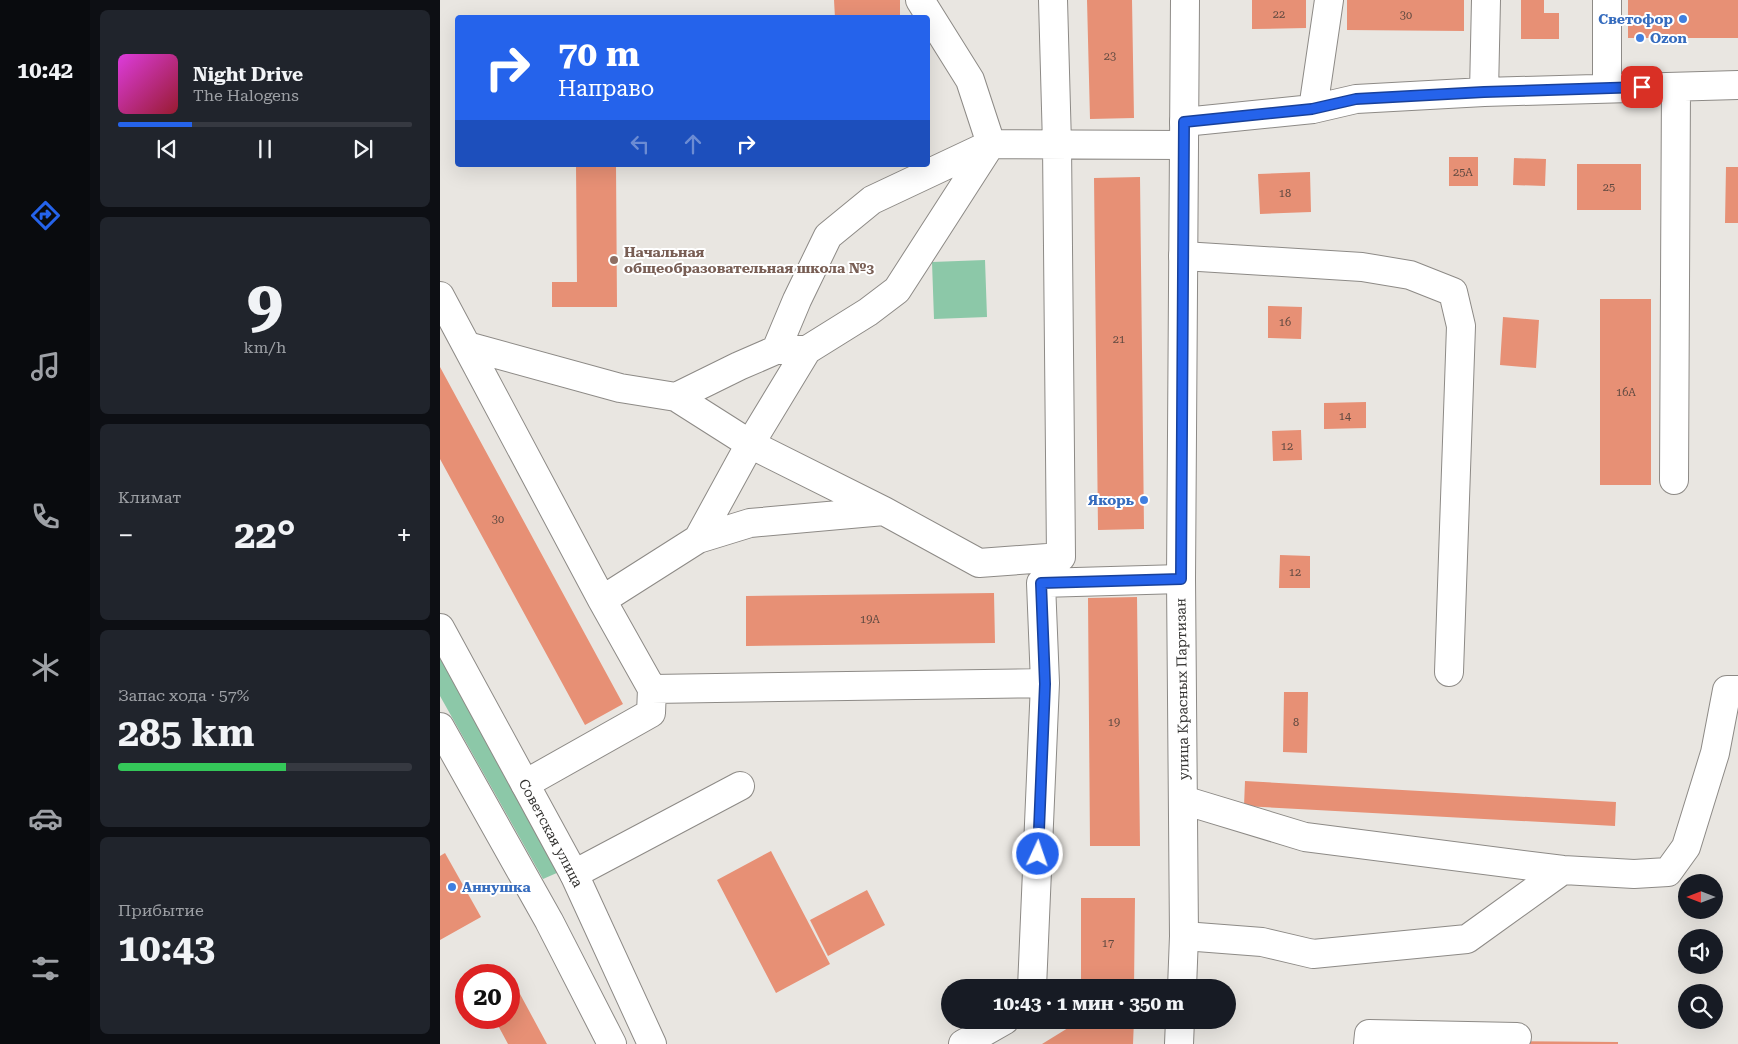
<!DOCTYPE html>
<html lang="ru">
<head>
<meta charset="utf-8">
<style>
  :root { --surface:#171b24; --page:#20242c; --text:#f1f3f6; --muted:#9ea1a6; --line:#363941; --accent:#2563eb }
  body { margin:0; font-family:"Roboto Serif",serif; background:var(--page); color:var(--text); height:100vh; display:flex; flex-direction:column; font-size:19px; white-space:nowrap }
  * { box-sizing:border-box; margin:0 }
  p { font-size:16px; color:var(--muted) }
  .icon { flex:none; width:28px; height:28px; fill:none; stroke:currentColor; stroke-width:2; stroke-linecap:round; stroke-linejoin:round }
  .map { position:relative; flex:1; overflow:hidden }
  .details { display:flex; flex-direction:column; gap:10px; padding:10px; background:#0d0f14; width:350px }
  .details>* { flex:none }
  .banner { position:absolute; left:15px; top:15px; width:475px; height:152px; border-radius:5px; box-shadow:0 5px 20px #0002; background:#2563eb; color:#fff; overflow:hidden }
  .needle { width:32px; rotate:270deg }
  .fabs { position:absolute; left:1238px; top:874px; display:grid; gap:10px }
  .fabs a { display:grid; place-items:center; width:45px; height:45px; border-radius:50%; background:var(--surface); box-shadow:0 5px 20px #0002; font-size:25px }
  .speed { position:absolute; left:15px; top:964px; display:flex; gap:10px; font-size:25px; font-weight:700; text-align:center }
  .speed>* { display:grid; place-content:center; width:65px; height:65px; border-radius:50%; background:var(--surface); box-shadow:0 5px 20px #0002; line-height:1 }
  .speed .limit { border:8px solid #d22; background:#fff; color:#111 }
  .pin { position:absolute; display:grid; place-items:center; width:42px; height:42px; color:#fff; margin:-21px; border-radius:10px; box-shadow:0 2px 8px #0006 }
  .me { position:absolute; width:55px; margin:-28px; rotate:3deg; stroke-linejoin:round; filter:drop-shadow(0 0 4px #0008) }
  .turn { display:flex; align-items:center; gap:18px; height:105px; padding:0 20px; font-size:22px }
  .turn .icon { width:65px; height:65px; stroke-width:2.5 }
  .turn b { display:block; font-size:35px; line-height:42px }
  .lanes { display:flex; align-items:center; height:48px; padding:0 20px; background:#0003; justify-content:center; gap:25px; direction:ltr }
  .lanes .off { opacity:.35 }
  .big { font-size:38px; font-weight:700; line-height:1.1 }
  .details .tile { flex:1; display:flex; flex-direction:column; justify-content:center; gap:8px; min-width:0; padding:0 18px; border-radius:8px; background:var(--page) }
  .details .dial { align-items:center; gap:0 }
  .dial b { font-size:65px; line-height:1 }
  .song { display:flex; align-items:center; gap:15px }
  .cover { width:60px; height:60px; border-radius:8px; background:linear-gradient(135deg,hsl(300 70% 55%),hsl(350 70% 35%)) }
  .played { height:5px; border-radius:2px; background:linear-gradient(90deg,var(--accent) 25%,var(--line) 25%) }
  .keys { display:flex; justify-content:space-around; direction:ltr }
  .heat { display:flex; justify-content:space-between; align-items:center; font-size:28px; direction:ltr }
  .charge { height:8px; border-radius:4px; background:linear-gradient(90deg,#34c759 57%,var(--line) 0) }
  .trip { position:absolute; left:501px; top:979px; width:295px; height:50px; border-radius:25px; background:var(--surface); box-shadow:0 5px 20px #0002; font-weight:700; line-height:50px; text-align:center }
  main { display:flex; flex:1; min-height:0 }
  .tab-bar { display:flex; flex-direction:column; width:90px; justify-content:space-around; align-items:center; background:#090b0e; color:var(--muted) }
  .tab-bar .icon { width:35px; height:35px }
  .tab-bar .active { color:var(--accent) }
  .tab-bar b { font-size:22px; color:var(--text) }
  .map>svg:first-child { display:block }
  .green { fill:#8cc8a8 }
  .building { fill:#e79075 }
  .lines { fill:none; stroke-linecap:round; stroke-linejoin:round }
  .minor-casing { stroke:#8d8a86; stroke-width:30 }
  .major-casing { stroke:#8d8a86; stroke-width:30 }
  .minor { stroke:#fff; stroke-width:28 }
  .major { stroke:#fff; stroke-width:28 }
  .route-casing { stroke:#184099; stroke-width:12 }
  .route { stroke:#2563eb; stroke-width:9 }
  .shop-dot { fill:#3f7fe0; stroke:#fff; stroke-width:2 }
  .education-dot { fill:#8d6e63; stroke:#fff; stroke-width:2 }
  .labels { text-anchor:middle; dominant-baseline:central; stroke-width:4; stroke-linejoin:round; paint-order:stroke }
  .number-label { font-size:11px; fill:#5f4940 }
  .shop-label { font-size:14px; font-weight:bold; fill:#366cbe; stroke:#fff; text-anchor:end }
  .education-label { font-size:14px; font-weight:bold; fill:#785e54; stroke:#fff; text-anchor:start }
  .street-label { font-size:14px; fill:#32312f; stroke:#fff }
</style>
</head>
<body>
<main>
<nav class="tab-bar">
<b>10:42</b>
<svg class="icon active" aria-label="directions" viewBox="0 0 24 24"><path d="M12 3l9 9-9 9-9-9zM9 14v-3h6M13 9l2 2-2 2"/></svg>
<svg class="icon" aria-label="music" viewBox="0 0 24 24"><path d="M9 18V5l10-2v13"/><circle cx="6" cy="18" r="3"/><circle cx="16" cy="16" r="3"/></svg>
<svg class="icon" aria-label="phone" viewBox="0 0 24 24"><path d="M5 4h4l2 5-3 2q2 4 5 5l2-3 5 2v4C11 20 4 13 5 4z"/></svg>
<svg class="icon" aria-label="climate" viewBox="0 0 24 24"><path d="M12 3v18M4 7l16 10M4 17L20 7"/></svg>
<svg class="icon" aria-label="car" viewBox="0 0 24 24"><path d="M5 17H2v-5l4-1 3-4h7l3 4 3 1v5h-3M9 17h6M6 11h13"/><circle cx="7" cy="17" r="2"/><circle cx="17" cy="17" r="2"/></svg>
<svg class="icon" aria-label="filters" viewBox="0 0 24 24"><path d="M4 7h16M4 17h16"/><circle cx="9" cy="7" r="2"/><circle cx="15" cy="17" r="2"/></svg>
</nav>
<section class="details">
<div class="tile">
<div class="song"><i class="cover"></i><div><b>Night Drive</b><p>The Halogens</p></div></div>
<div class="played"></div>
<div class="keys"><svg class="icon" aria-label="previous" viewBox="0 0 24 24"><path d="M18 5L8 12l10 7zM5 5v14"/></svg><svg class="icon" aria-label="pause" viewBox="0 0 24 24"><path d="M8 5v14M16 5v14"/></svg><svg class="icon" aria-label="next" viewBox="0 0 24 24"><path d="M6 5l10 7-10 7zM19 5v14"/></svg></div>
</div>
<div class="tile dial"><b>9</b><p>km/h</p></div>
<div class="tile"><p>Климат</p>
<div class="heat"><a>−</a><b class="big">22°</b><a>+</a></div>
</div>
<div class="tile"><p>Запас хода · 57%</p><b class="big">285 km</b><div class="charge"></div></div>
<div class="tile"><p>Прибытие</p><b class="big">10:43</b></div>
</section>
<div class="map">
<svg width="1298" height="1044" viewBox="0 0 1298 1044">
  <rect width="100%" height="100%" fill="#e9e6e1"/>
  <!-- green -->
  <path class="green" d="M545,260L547,317L494,319L492,262Z
    M0,653L119,872L103,879L0,696Z"/>
  <!-- building -->
  <path class="building" d="M394,0H460V18H395Z
    M647,0H692L694,118L650,119Z
    M812,0H866V28L812,29Z
    M907,0H1024V31L907,30Z
    M1081,0H1104V13H1119V39H1081Z
    M1188,0H1298V38H1188Z
    M1009,157H1038V186H1009Z
    M1074,158L1106,159L1105,186L1073,185Z
    M1137,164H1201V210H1137Z
    M136,165H176L177,307H112V282H137Z
    M1286,167H1298V223H1285Z
    M870,172L871,212L820,214L818,174Z
    M700,177L704,529L658,530L654,178Z
    M1160,299H1211V485H1160Z
    M828,306L862,307L861,339L828,338Z
    M1063,317L1099,320L1096,368L1060,365Z
    M0,367L183,704L145,725L0,459Z
    M926,402V428L884,429V403Z
    M861,430L862,460L833,461L832,431Z
    M840,555L870,556V588H839Z
    M554,593L555,643L306,646V596Z
    M697,597L700,846H650L648,598Z
    M844,692H868L867,753L843,752Z
    M805,781L1176,802L1175,826L804,806Z
    M331,851L390,964L336,993L277,880Z
    M5,853L41,917L0,940V856Z
    M427,890L445,925L388,956L370,920Z
    M641,898H695L694,988H641Z
    M73,981L107,1044H68L54,1018H69V983Z
    M694,1020L693,1044H602L641,1020Z
    M1060,1041L1178,1042V1044H1059Z"/>
  <g class="lines">
    <defs>
      <path id="minor" d="M480,0L530,80L551,144L744,145
        M1167,0V88
        M1044,92L1046,0
        M873,109L889,0
        M744,122L873,109L916,99L1044,92L1298,85
        M743,256L922,267L970,275L1013,292L1021,326L1009,672
        M0,296L162,600L212,689L211,713L85,784
        M27,346L180,388L236,397L310,444L444,511
        M336,350L357,300L388,236L432,200L551,144
        M236,397L299,366L336,350H367L428,312L457,290L551,144
        M1234,480L1236,87
        M258,539L310,444L367,350
        M162,600L258,539L310,523L444,511L539,563L621,557L617,144L613,0
        M212,689L605,683
        M743,800L865,837L1123,870L1194,874L1228,872L1246,847L1275,753L1287,690H1298
        M134,874L300,786
        M744,936L822,942L873,954L1027,939L1123,870
        M592,988L605,683L601,583L741,579
        M523,1044L565,1020
        M928,1044L929,1034L1077,1037"/>
      <path id="major" d="M0,628L134,874L212,1044
        M0,727L109,921L172,1044
        M742,988L744,936L741,579L745,0
        M739,1044L740,1020"/>
    </defs>
    <!-- minor casing -->
    <use href="#minor" class="minor-casing"/>
    <!-- major casing -->
    <use href="#major" class="major-casing"/>
    <!-- minor -->
    <use href="#minor" class="minor"/>
    <!-- major -->
    <use href="#major" class="major"/>
  </g>
  <g class="lines">
    <defs>
      <path id="route" d="M598,854L605,684L601,583L741,579L744,122L872,109L916,99L1044,92L1202,87"/>
    </defs>
    <!-- route casing -->
    <use href="#route" class="route-casing"/>
    <!-- route -->
    <use href="#route" class="route"/>
  </g>
  <!-- markers -->
  <g class="shop-dot">
    <circle cx="1243" cy="19" r="5"/>
    <circle cx="1200" cy="38" r="5"/>
    <circle cx="704" cy="500" r="5"/>
    <circle cx="12" cy="887" r="5"/>
  </g>
  <circle class="education-dot" cx="174" cy="260" r="5"/>
  <g class="labels">
    <!-- number labels -->
    <g class="number-label">
      <text x="839" y="14">22</text>
      <text x="966" y="15">30</text>
      <text x="670" y="56">23</text>
      <text x="1023" y="172">25А</text>
      <text x="1169" y="187">25</text>
      <text x="845" y="193">18</text>
      <text x="845" y="322">16</text>
      <text x="679" y="339">21</text>
      <text x="1186" y="392">16А</text>
      <text x="905" y="416">14</text>
      <text x="847" y="446">12</text>
      <text x="58" y="519">30</text>
      <text x="855" y="572">12</text>
      <text x="430" y="619">19А</text>
      <text x="674" y="722">19</text>
      <text x="856" y="722">8</text>
      <text x="668" y="943">17</text>
    </g>
    <!-- shop labels -->
    <g class="shop-label">
      <text x="1233" y="19">Светофор</text>
      <text x="1210" y="38" text-anchor="start">Ozon</text>
      <text x="694" y="500">Якорь</text>
      <text x="22" y="887" text-anchor="start">Аннушка</text>
    </g>
    <!-- education labels -->
    <g class="education-label">
      <text x="184" y="252">Начальная<tspan x="184" dy="16">общеобразовательная школа №3</tspan></text>
    </g>
    <!-- street labels -->
    <g class="street-label">
      <text transform="translate(742 689) rotate(-91)">улица Красных Партизан</text>
      <text transform="translate(111 833) rotate(62)">Советская улица</text>
    </g>
  </g>
</svg>
<div class="fabs">
<a><svg class="needle" viewBox="-14 -14 28 28"><path d="M0-13l5 13h-10z" fill="#e53935"/><path d="M0 13l5-13h-10z" fill="#9ea1a6"/></svg></a>
<a><svg class="icon" aria-label="sound" viewBox="0 0 24 24"><path d="M4 9h4l5-4v14l-5-4H4zM17 9q2 3 0 6"/></svg></a>
<a><svg class="icon" aria-label="search" viewBox="0 0 24 24"><circle cx="10" cy="10" r="6"/><path d="M15 15l6 6"/></svg></a>
</div>
<div class="speed"><div class="limit">20</div></div>
<div class="pin" style="left:1202px;top:87px;background:#d93025"><svg class="icon" aria-label="arrive" viewBox="0 0 24 24"><path d="M6 21V4h12l-3 4 3 4H6"/></svg></div>
<svg class="me" style="left:598px;top:854px" viewBox="-20 -20 40 40"><circle r="17" fill="#2563eb" stroke="#fff" stroke-width="3"/><path d="M0-11L8 9 0 5-8 9z" fill="#fff"/></svg>
<div class="trip">10:43 · 1 мин · 350 m</div>
<div class="banner">
<div class="turn"><svg class="icon" aria-label="right" viewBox="0 0 24 24"><path d="M7 20v-9h11M14 6l5 5-5 5"/></svg><div><b>70 m</b>Направо</div></div>
<div class="lanes"><svg class="icon off" aria-label="left" viewBox="0 0 24 24"><path d="M17 20v-9H6M10 6l-5 5 5 5"/></svg><svg class="icon off" aria-label="ahead" viewBox="0 0 24 24"><path d="M12 20V5M6 11l6-6 6 6"/></svg><svg class="icon" aria-label="right" viewBox="0 0 24 24"><path d="M7 20v-9h11M14 6l5 5-5 5"/></svg></div>
</div>
</div>
</main>
</body>
</html>
